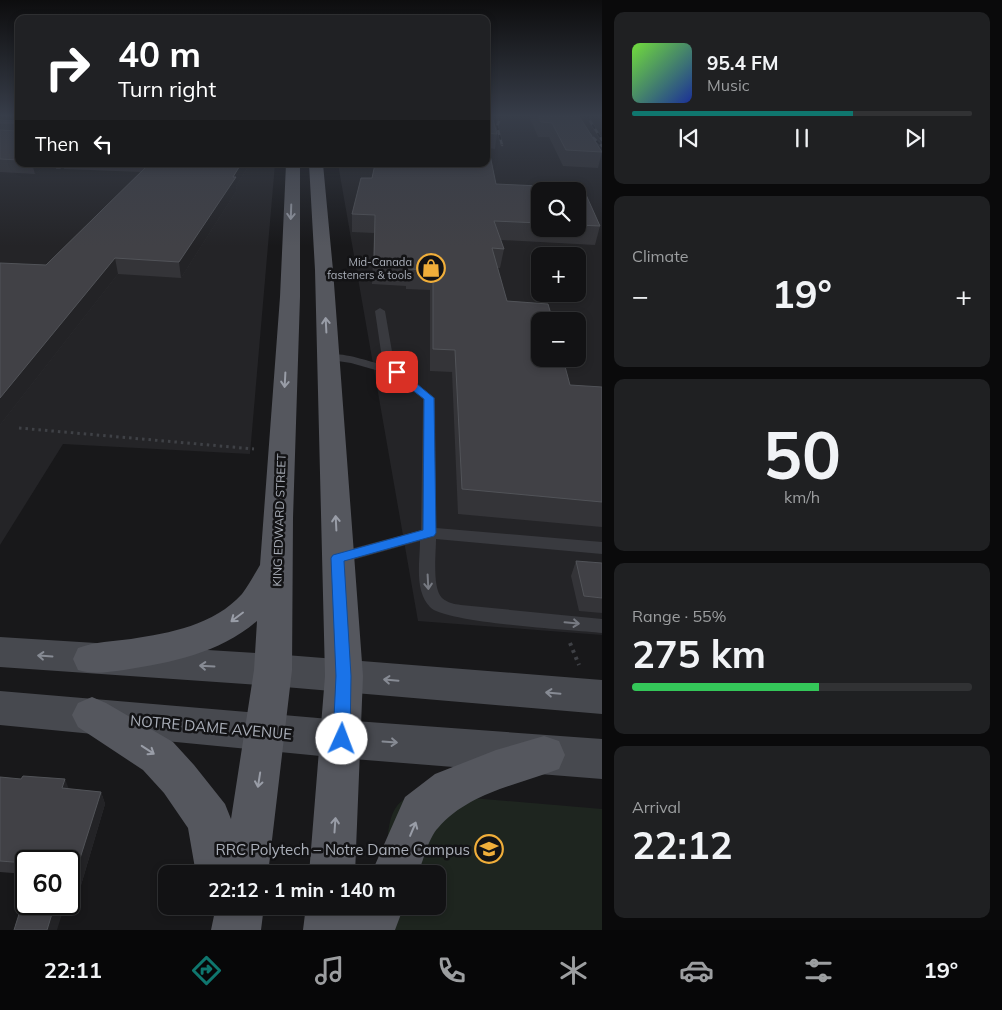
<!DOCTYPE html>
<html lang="en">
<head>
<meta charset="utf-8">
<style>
  :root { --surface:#121214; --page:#1f2022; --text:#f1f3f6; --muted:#9c9ea0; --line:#313234; --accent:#0f766e }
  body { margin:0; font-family:Mulish,sans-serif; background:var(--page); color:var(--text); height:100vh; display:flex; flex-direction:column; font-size:19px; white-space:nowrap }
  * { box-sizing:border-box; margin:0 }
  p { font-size:16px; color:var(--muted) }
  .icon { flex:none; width:28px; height:28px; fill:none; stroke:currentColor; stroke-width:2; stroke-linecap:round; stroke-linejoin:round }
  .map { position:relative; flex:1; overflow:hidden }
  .sheet { display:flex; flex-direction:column; gap:12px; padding:12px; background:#0a0a0b; width:400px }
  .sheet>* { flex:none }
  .banner { position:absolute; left:15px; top:15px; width:475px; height:152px; border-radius:10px; box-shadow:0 2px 8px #0003,0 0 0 1px var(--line); background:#202124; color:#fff; overflow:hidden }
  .controls { position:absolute; left:531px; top:182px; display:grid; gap:10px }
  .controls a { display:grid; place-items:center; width:55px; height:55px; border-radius:10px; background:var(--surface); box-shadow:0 2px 8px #0003,0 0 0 1px var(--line); font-size:25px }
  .speed { position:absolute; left:15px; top:850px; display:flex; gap:10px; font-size:25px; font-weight:700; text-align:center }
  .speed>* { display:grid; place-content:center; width:65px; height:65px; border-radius:50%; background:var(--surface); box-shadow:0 2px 8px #0003,0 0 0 1px var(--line); line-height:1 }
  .speed .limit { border:2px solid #111; border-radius:8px; background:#fff; color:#111 }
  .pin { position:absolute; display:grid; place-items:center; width:42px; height:42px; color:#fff; margin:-21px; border-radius:10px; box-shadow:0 2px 8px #0006 }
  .me { position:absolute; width:55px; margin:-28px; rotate:2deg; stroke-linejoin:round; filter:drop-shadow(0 0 4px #0008) }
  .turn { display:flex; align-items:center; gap:18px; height:105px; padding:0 20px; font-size:22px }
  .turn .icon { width:65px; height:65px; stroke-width:2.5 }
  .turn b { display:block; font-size:35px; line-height:42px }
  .then { display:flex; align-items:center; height:48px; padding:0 20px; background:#0003; gap:10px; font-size:19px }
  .big { font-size:38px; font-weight:700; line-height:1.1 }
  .sheet .card { flex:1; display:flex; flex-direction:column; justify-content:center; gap:8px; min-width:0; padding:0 18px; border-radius:10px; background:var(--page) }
  .sheet .dial { align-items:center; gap:0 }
  .dial b { font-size:65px; line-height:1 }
  .song { display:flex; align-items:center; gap:15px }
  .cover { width:60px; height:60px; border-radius:8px; background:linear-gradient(135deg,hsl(100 70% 55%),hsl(230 70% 35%)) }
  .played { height:5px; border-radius:2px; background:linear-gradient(90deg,var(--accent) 65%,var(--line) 65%) }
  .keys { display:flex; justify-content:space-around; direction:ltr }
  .heat { display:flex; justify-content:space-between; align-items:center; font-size:28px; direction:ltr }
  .charge { height:8px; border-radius:4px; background:linear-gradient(90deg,#34c759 55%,var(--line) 0) }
  .trip { position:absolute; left:158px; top:865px; width:288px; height:50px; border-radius:10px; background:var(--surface); box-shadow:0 2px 8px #0003,0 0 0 1px var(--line); font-weight:700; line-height:50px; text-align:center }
  .tab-bar { display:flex; height:80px; justify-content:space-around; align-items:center; background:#070708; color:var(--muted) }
  .tab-bar .icon { width:35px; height:35px }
  .tab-bar .current { color:var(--accent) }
  .tab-bar b { font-size:22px; color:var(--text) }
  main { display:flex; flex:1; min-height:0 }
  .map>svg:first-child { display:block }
  .built { fill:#242427; fill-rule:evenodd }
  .green { fill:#1e251f }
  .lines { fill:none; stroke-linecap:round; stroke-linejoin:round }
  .path-far1 { stroke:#3f4146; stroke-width:3; stroke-dasharray:2.5 4; stroke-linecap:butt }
  .path { stroke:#3f4146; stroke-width:4; stroke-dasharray:3 4.5; stroke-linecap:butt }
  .lane { fill:#393a3f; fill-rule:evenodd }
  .secondary { fill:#47494f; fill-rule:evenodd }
  .primary { fill:#55575e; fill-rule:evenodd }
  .rail-casing { stroke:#4c4e54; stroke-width:2.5 }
  .rail { stroke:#131315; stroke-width:2; stroke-dasharray:5; stroke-linecap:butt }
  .wall { fill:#343438; fill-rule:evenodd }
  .shaded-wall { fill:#232326 }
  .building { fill:#414146; stroke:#515358 }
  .oneway { stroke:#999da7 }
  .oneway2 { stroke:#777a82 }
  .oneway3 { stroke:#878b94 }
  .route { fill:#1a73e8; stroke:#114b97 }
  .labels { text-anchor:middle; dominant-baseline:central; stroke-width:5; stroke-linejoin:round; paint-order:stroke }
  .far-poi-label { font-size:11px; fill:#aaafb9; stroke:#131315; text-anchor:end }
  .street-label { font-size:12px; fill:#aaafb9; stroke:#131315 }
  .near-street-label { font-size:15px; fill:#aaafb9; stroke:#131315 }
  .near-poi-label { font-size:15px; fill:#aaafb9; stroke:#131315; text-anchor:end }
</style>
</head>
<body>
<main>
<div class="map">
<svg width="602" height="930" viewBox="0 0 602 930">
  <rect width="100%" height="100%" fill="#18181a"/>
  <!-- built -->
  <path class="built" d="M486,116H602V635L418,621L338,164H486ZM540,191H578V229H540ZM540,256H578V294H540ZM540,321H578V359H540Z
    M0,130L19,164H275L250,454L63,444L0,545Z"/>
  <!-- green -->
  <path class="green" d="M424,794L602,809V930H388V906H436V874H388C388,852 382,807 409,797C413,795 420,795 424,794Z"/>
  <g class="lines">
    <!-- path-far1 -->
    <path class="path-far1" d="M19,428L254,449"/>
    <!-- path -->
    <path class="path" d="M570,643L579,665"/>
    <!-- lane -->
    <path class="lane" d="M60,164H67L60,169H56V167Z
      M380,308L385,311L395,369L401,371L435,398L436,528L602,542V554L436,539C436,554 432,588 442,598C448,603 454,604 461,605L602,619V633C574,630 444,623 430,607C414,590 420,562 420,541L338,564L332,562L330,558L332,554L421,530L423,399L393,375L351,363L324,359L322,357C332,348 371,362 383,365L375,311Z"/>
    <!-- secondary -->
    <path class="secondary" d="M0,637L273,654L602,680V714L273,686L0,667Z
      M0,691L341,720L602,739V779L341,758L0,725Z"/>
    <!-- primary -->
    <path class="primary" d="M286,164H300V297L293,518L292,670L268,874H196L188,828L164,793L143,770L78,727L72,715L78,703L92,697L106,703L173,742L194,765L225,804L231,819L254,670L257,621C220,653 171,663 124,670C107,672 94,675 78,670L73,659L78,648C95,642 113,641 131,639C170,633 214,625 242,594C249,585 254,575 260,565L280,297Z
      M309,164H323L333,270L363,676L355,874H309L325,676L315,270Z
      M544,736L559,741L565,755L559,769C517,785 468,793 438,828C429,837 423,861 418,874H371L405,797L435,774L496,750Z
      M216,906H264L261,930H211Z
      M306,906H354V909L355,906H404L395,930H303Z"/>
    <defs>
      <path id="rail" d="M501,116L497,126L502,145
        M587,116L602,140
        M600,116L602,118
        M582,127L602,146"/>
    </defs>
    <!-- rail casing -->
    <use href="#rail" class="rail-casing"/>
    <!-- rail -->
    <use href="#rail" class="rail"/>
  </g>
  <!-- wall -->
  <path class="wall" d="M0,116H19V164H58L54,168H43L35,174L0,172V120L18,121V118Z
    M486,116H492L497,134L495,149L489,148L496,184L583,188L600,226L595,245L501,240L504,249L500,268H497L507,301L548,304L553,321H540V359H563L570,385L602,387V527L458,514L452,372L430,371V290L406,289V286L372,284L374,233L352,232V214L361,178H372L375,164H486ZM540,191H578V229H540Z
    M529,116H579L602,152L598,168L563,166L549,137H538Z
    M63,164H250L236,186L237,190L181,278L118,274L0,425V263L46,265L141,172L64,169Z
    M576,561L602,563V613L579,611L571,576Z
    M0,777L69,789L101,792L105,804L76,902L69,901V861H26V874L0,872Z"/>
  <!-- shaded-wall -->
  <path class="shaded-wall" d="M32,164H42L43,168L35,174Z
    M53,164H58L54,168Z
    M241,164H250L236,186L237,190L181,278L179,262Z
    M115,258L118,274L0,425V398Z
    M65,779L70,792L62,788Z
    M101,792L105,804L76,902L70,890Z
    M55,904H65L57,930H47Z"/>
  <!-- building -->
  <path class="building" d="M18,116H19V160L0,159V130L16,131L18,125L16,123H0V120L18,121Z
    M486,116H492L497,134L486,133Z
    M538,116H579L602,152L566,150L552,123L541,122Z
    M486,136L496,184L583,188L600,226L578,225V191H540V223L494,221L504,249L492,248L507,301L548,304L553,321H540V359H563L570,385L602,387V502L462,489L455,350L433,349V270L408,269V266L374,265L375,215L352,214L361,178H372L375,164H486Z
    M149,164H241L233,177H236L179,262L115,258L0,398V263L46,265Z
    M576,561L602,563V598L584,596Z
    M23,776L65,779L62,788L101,792L70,890H69V861H26V863L0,861V777L21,779Z
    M26,892V904H55L47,930H14Z"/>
  <!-- one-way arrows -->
  <defs><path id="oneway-shaft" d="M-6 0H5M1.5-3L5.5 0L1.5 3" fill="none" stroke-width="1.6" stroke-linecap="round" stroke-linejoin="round" transform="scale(1.25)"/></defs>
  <g class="oneway">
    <use href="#oneway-shaft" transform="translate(291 212) rotate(92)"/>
    <use href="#oneway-shaft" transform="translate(326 325) rotate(-93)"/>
    <use href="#oneway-shaft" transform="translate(285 380) rotate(93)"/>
    <use href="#oneway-shaft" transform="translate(336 523) rotate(-93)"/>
    <use href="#oneway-shaft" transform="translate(237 617) rotate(143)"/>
    <use href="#oneway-shaft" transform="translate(148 750) rotate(33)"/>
    <use href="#oneway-shaft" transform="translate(259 780) rotate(99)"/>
    <use href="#oneway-shaft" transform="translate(335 825) rotate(-86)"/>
    <use href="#oneway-shaft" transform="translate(413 829) rotate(-67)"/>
  </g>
  <g class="oneway2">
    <use href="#oneway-shaft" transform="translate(428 582) rotate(87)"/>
    <use href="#oneway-shaft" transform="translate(572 623) rotate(5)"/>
  </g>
  <g class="oneway3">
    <use href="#oneway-shaft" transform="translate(45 656) rotate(-176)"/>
    <use href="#oneway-shaft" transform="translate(207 666) rotate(-177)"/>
    <use href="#oneway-shaft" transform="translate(391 680) rotate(-175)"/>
    <use href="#oneway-shaft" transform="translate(553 693) rotate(-175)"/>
    <use href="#oneway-shaft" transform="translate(390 742) rotate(4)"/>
  </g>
  <!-- sky -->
  <linearGradient id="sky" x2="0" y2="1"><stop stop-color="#0d0d0e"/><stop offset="0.47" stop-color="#373d49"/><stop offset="1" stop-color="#373d49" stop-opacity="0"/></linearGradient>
  <rect width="602" height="246" fill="url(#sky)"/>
  <!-- route -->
  <path class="route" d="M393,370H400L434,398L436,533L434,536L344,561L351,676L350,739L347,744L342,747L336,744L333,739L336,676L331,558L333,555L423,530L424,399L393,375Z"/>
  <!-- icons -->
  <defs>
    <symbol id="shop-ring" viewBox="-11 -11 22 22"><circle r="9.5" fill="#131315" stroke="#f0ae3a" stroke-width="1.5"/><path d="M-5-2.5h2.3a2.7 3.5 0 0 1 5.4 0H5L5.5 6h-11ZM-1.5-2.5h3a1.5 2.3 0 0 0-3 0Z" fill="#f0ae3a"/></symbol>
    <symbol id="university-ring" viewBox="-11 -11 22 22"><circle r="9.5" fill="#131315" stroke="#f0ae3a" stroke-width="1.5"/><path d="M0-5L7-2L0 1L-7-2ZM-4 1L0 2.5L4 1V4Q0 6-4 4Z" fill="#f0ae3a"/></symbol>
  </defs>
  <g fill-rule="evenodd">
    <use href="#shop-ring" x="415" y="252" width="32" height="32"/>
    <use href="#university-ring" x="473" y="833" width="32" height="32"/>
  </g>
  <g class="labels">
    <!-- far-poi labels -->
    <g class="far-poi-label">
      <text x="412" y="262">Mid-Canada<tspan x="412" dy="13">fasteners &amp; tools</tspan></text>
    </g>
    <!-- street labels -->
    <g class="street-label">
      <text transform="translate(279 520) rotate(-88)">KING EDWARD STREET</text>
    </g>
    <!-- near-street labels -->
    <g class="near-street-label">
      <text transform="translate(211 727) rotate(5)">NOTRE DAME AVENUE</text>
    </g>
    <!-- near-poi labels -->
    <g class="near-poi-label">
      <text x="470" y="849">RRC Polytech – Notre Dame Campus</text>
    </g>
  </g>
</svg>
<div class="controls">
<a><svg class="icon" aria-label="search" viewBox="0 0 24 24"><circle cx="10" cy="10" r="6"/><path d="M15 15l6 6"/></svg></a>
<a>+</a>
<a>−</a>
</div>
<div class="speed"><div class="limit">60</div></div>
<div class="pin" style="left:397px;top:372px;background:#d93025"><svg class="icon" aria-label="arrive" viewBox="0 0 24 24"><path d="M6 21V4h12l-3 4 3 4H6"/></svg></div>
<svg class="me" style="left:342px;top:739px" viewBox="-20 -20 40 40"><circle r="19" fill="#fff"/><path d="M0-13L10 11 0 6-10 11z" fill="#1a73e8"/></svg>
<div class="trip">22:12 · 1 min · 140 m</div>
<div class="banner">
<div class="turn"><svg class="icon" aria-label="right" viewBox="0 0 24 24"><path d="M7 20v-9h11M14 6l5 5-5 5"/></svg><div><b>40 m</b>Turn right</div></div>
<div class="then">Then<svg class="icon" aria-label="left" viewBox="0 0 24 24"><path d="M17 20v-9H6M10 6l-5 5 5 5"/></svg></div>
</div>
</div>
<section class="sheet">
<div class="card">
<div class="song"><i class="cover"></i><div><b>95.4 FM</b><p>Music</p></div></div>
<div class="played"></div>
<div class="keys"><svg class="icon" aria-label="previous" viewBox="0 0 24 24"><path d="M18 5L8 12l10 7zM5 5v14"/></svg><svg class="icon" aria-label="pause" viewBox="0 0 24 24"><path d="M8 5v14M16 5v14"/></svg><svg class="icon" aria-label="next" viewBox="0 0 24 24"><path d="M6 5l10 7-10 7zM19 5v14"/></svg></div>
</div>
<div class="card"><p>Climate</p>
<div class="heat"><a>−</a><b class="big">19°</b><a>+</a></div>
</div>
<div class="card dial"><b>50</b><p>km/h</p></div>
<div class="card"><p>Range · 55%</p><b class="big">275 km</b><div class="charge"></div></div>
<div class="card"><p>Arrival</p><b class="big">22:12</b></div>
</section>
</main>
<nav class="tab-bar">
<b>22:11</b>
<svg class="icon current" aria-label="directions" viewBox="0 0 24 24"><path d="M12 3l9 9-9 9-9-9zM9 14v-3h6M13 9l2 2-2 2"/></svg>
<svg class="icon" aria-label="music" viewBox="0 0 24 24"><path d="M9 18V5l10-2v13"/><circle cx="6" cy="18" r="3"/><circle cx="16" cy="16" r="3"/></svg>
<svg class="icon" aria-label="phone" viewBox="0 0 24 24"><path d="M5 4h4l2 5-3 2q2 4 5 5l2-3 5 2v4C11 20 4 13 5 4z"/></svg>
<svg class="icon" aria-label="climate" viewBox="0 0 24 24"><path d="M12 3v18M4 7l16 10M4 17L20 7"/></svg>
<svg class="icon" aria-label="car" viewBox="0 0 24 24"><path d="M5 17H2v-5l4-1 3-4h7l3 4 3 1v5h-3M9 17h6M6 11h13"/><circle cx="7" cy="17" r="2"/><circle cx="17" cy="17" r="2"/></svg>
<svg class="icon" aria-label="filters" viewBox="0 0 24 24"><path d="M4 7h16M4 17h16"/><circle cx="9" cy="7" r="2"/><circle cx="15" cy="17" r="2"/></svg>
<b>19°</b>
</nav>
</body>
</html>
